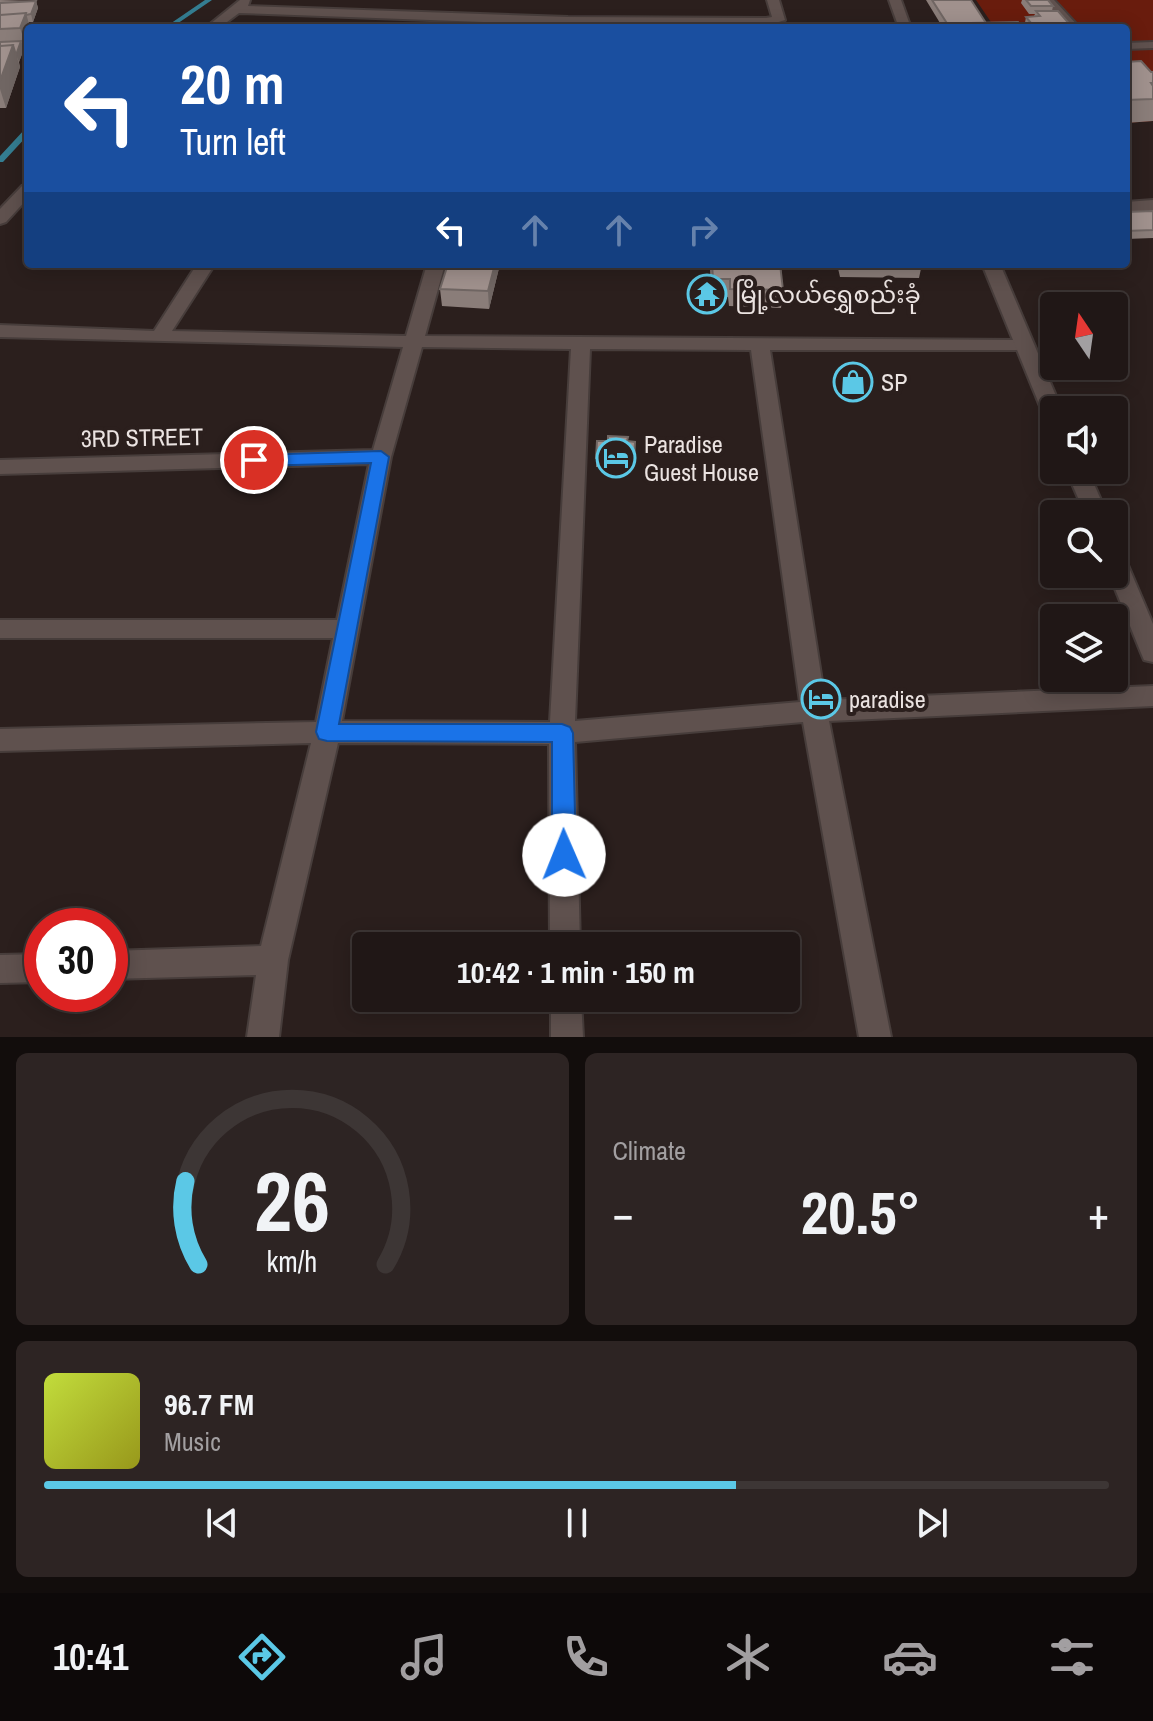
<!DOCTYPE html>
<html lang="en">
<head>
<meta charset="utf-8">
<style>
  :root { --surface:#201716; --page:#2d2423; --text:#f1f3f6; --muted:#a29fa1; --line:#3d3635; --accent:#5bc8e6 }
  body { margin:0; font-family:"Archivo Narrow","Noto Sans Myanmar",sans-serif; background:var(--page); color:var(--text); height:100vh; display:flex; flex-direction:column; font-size:30px; white-space:nowrap }
  * { box-sizing:border-box; margin:0 }
  p { font-size:26px; color:var(--muted) }
  .icon { flex:none; width:44px; height:44px; fill:none; stroke:currentColor; stroke-width:2; stroke-linecap:round; stroke-linejoin:round }
  .map { position:relative; height:1037px; overflow:hidden }
  .drawer { display:flex; flex-direction:column; gap:16px; padding:16px; background:#120d0c; flex:1 }
  .drawer>* { flex:none }
  .top-card { position:absolute; left:24px; top:24px; width:1106px; height:244px; border-radius:8px; box-shadow:0 4px 20px #0003,0 0 0 2px var(--line); background:#1a4fa0; color:#fff; overflow:hidden }
  .needle { width:52px; rotate:347deg }
  .controls { position:absolute; left:1040px; top:292px; display:grid; gap:16px }
  .controls a { display:grid; place-items:center; width:88px; height:88px; border-radius:8px; background:var(--surface); box-shadow:0 4px 20px #0003,0 0 0 2px var(--line); font-size:40px }
  .speed { position:absolute; left:24px; top:908px; display:flex; gap:16px; font-size:40px; font-weight:700; text-align:center }
  .speed>* { display:grid; place-content:center; width:104px; height:104px; border-radius:50%; background:var(--surface); box-shadow:0 4px 20px #0003,0 0 0 2px var(--line); line-height:1 }
  .speed .limit { border:12px solid #d22; background:#fff; color:#111 }
  .pin { position:absolute; display:grid; place-items:center; width:68px; height:68px; color:#fff; margin:-34px; border:4px solid #fff; border-radius:50%; box-shadow:0 2px 8px #0007 }
  .me { position:absolute; width:88px; margin:-44px; rotate:359deg; stroke-linejoin:round; filter:drop-shadow(0 0 6px #0008) }
  .turn { display:flex; align-items:center; gap:28px; height:168px; padding:0 24px; font-size:36px }
  .turn .icon { width:104px; height:104px; stroke-width:2.5 }
  .turn b { display:block; font-size:56px; line-height:68px }
  .lanes { display:flex; align-items:center; height:76px; padding:0 24px; background:#0003; justify-content:center; gap:40px; direction:ltr }
  .lanes .off { opacity:.35 }
  .big { font-size:60px; font-weight:700; line-height:1.1 }
  .drawer .tile { flex:1; display:flex; flex-direction:column; justify-content:center; gap:12px; min-width:0; padding:0 28px; border-radius:12px; background:var(--page) }
  .drawer .dial { align-items:center; gap:0 }
  .dial svg { height:208px; overflow:visible; fill:none; stroke:var(--line); stroke-width:7; stroke-linecap:round; text-anchor:middle }
  .dial text { fill:var(--text); stroke:none }
  .song { display:flex; align-items:center; gap:24px }
  .cover { width:96px; height:96px; border-radius:12px; background:linear-gradient(135deg,hsl(70 70% 55%),hsl(60 70% 35%)) }
  .played { height:8px; border-radius:4px; background:linear-gradient(90deg,var(--accent) 65%,var(--line) 65%) }
  .keys { display:flex; justify-content:space-around; direction:ltr }
  .heat { display:flex; justify-content:space-between; align-items:center; font-size:44px; direction:ltr }
  .drawer .tiles { flex:1; display:grid; gap:16px; grid-template-columns:1fr 1fr }
  .tile:last-child { grid-column:span 2 }
  .trip { position:absolute; left:352px; top:932px; width:448px; height:80px; border-radius:8px; background:var(--surface); box-shadow:0 4px 20px #0003,0 0 0 2px var(--line); font-weight:700; line-height:80px; text-align:center }
  .dock { display:flex; height:128px; justify-content:space-around; align-items:center; background:#0d0909; color:var(--muted) }
  .dock .icon { width:56px; height:56px }
  .dock .active { color:var(--accent) }
  .dock b { font-size:36px; color:var(--text) }
  .map>svg:first-child { display:block }
  .green { fill:#691c0d }
  .lines { fill:none; stroke-linecap:round; stroke-linejoin:round }
  .stream { fill:#347d91; fill-rule:evenodd }
  .service-casing { stroke:#473d3b; stroke-width:4 }
  .minor-casing { stroke:#473d3b; stroke-width:4 }
  .tertiary-casing { stroke:#473d3b; stroke-width:4 }
  .service { fill:#5f514e; fill-rule:evenodd }
  .minor { fill:#5f514e; fill-rule:evenodd }
  .tertiary { fill:#5f514e; fill-rule:evenodd }
  .wall { fill:#8a7d79 }
  .shaded-wall { fill:#706663 }
  .building { fill:#a0918d; stroke:#706663; stroke-width:2 }
  .route { fill:#1a73e8; stroke:#114b97; stroke-width:2 }
  .labels { text-anchor:middle; dominant-baseline:central; stroke-width:8; stroke-linejoin:round; paint-order:stroke }
  .poi-label { font-size:24px; fill:#ebe3e1; stroke:#2b1f1d; text-anchor:start }
  .street-label { font-size:24px; fill:#ebe3e1; stroke:#2b1f1d }
</style>
</head>
<body>
<div class="map">
<svg width="1153" height="1037" viewBox="0 0 1153 1037">
  <rect width="100%" height="100%" fill="#2b1f1d"/>
  <!-- green -->
  <path class="green" d="M976,0H1153V121L1126,123V28H995Z"/>
  <g class="lines">
    <!-- stream -->
    <path class="stream" d="M205,0H212L171,28H164Z
      M25,129H28V135L3,162H0V156Z"/>
    <defs>
      <path id="service" d="M1043,0H1054L1080,28H1069Z
        M1153,42V48L1126,49V43Z"/>
      <path id="minor" d="M240,0H250L248,6L568,17L766,18L772,17L767,0H779L785,20L766,26L568,25L239,13L219,28H205Z
        M28,184V198L6,222L0,224V209L22,186Z
        M1153,200V210L1126,212V202Z
        M197,264H215L172,331L406,336L427,264H445L425,336L1031,340L1033,344L1024,350H770L825,700L1153,686V706L829,721L891,1037H859L803,722L575,742L580,946H550L549,744L338,743L288,960L279,1037H247L256,975L110,979V951L261,946L311,743L0,751V729L316,722L333,638H0V620H337L369,464L0,474V460L373,450L403,347L0,337V325L154,331ZM422,347L571,349L550,722L342,721L391,457ZM590,349L751,350L800,702L575,721Z
        M42,954V982L0,983V955Z
        M551,998H581L583,1037H551Z"/>
      <path id="tertiary" d="M889,0H901L911,28H899Z
        M982,264H1000L1062,410H1054V422L1044,416Z
        M1066,470H1088L1107,514H1085Z
        M1114,550L1122,552L1125,558L1153,624V662L1144,660L1141,653L1109,574H1114Z"/>
    </defs>
    <!-- service casing -->
    <use href="#service" class="service-casing"/>
    <!-- minor casing -->
    <use href="#minor" class="minor-casing"/>
    <!-- tertiary casing -->
    <use href="#tertiary" class="tertiary-casing"/>
    <!-- service -->
    <use href="#service" class="service"/>
    <!-- minor -->
    <use href="#minor" class="minor"/>
    <!-- tertiary -->
    <use href="#tertiary" class="tertiary"/>
  </g>
  <!-- wall -->
  <path class="wall" d="M0,0L36,1L38,8L33,22H29L30,28L25,43H22L24,49L19,62L20,67L6,108H0Z
    M926,0H971L986,23L1022,28H943Z
    M1022,0H1048L1053,6L1052,11L1073,28H1024L1026,17L1034,16L1035,14H1029L1021,3Z
    M1126,62L1153,72V121L1126,123Z
    M1153,211V238L1126,239V212Z
    M448,264H500L489,309L442,306L440,289Z
    M627,264H830V268L781,267L783,290L781,308L729,306L728,297L711,296L710,266Z
    M837,264H922L919,278L840,277Z
    M597,441L635,442L634,468L596,467Z"/>
  <!-- shaded-wall -->
  <path class="shaded-wall" d="M36,1L38,8L33,22L31,14Z
    M26,13L30,28H28V34L25,43L20,28Z
    M21,41L24,49L19,62L16,55Z
    M13,45L20,67L6,108L0,89V81Z
    M495,264H500L489,309L488,291Z"/>
  <!-- building -->
  <path class="building" d="M932,0H971L986,23H972L971,28H950Z
    M1026,0H1048L1053,6H1031Z
    M36,1L31,14L26,15V13L0,15V3Z
    M1036,11H1058L1073,28H1035L1026,17L1040,16Z
    M26,13L20,28L0,29V15Z
    M1018,22L1022,28H975L972,23Z
    M21,41L16,55L13,45L0,46V42Z
    M13,45L0,81V46Z
    M1141,61L1151,72H1153V83H1151L1153,86V99L1126,100V62Z
    M1153,211V230L1126,231V212Z
    M448,264H495L488,291L440,289Z
    M712,264H780L783,290L730,289V279H713Z
    M608,436L628,437L627,441L635,442L634,459L596,458L597,441H608Z"/>
  <!-- route -->
  <path class="route" d="M381,451L389,457L339,724H562L570,727L573,733L576,855L572,862L564,865L556,862L552,855V742L327,741L319,739L316,732L371,463L254,466L245,460L254,455Z"/>
  <!-- icons -->
  <defs>
    <symbol id="temple-ring" viewBox="-11 -11 22 22"><circle r="9.5" fill="#2b1f1d" stroke="#5bc8e6" stroke-width="1.5"/><path d="M0-6L5-2H3V0L6.5 2.5H4V6H1.5V3h-3V6H-4V2.5H-6.5L-3 0V-2H-5Z" fill="#5bc8e6"/></symbol>
    <symbol id="shop-ring" viewBox="-11 -11 22 22"><circle r="9.5" fill="#2b1f1d" stroke="#5bc8e6" stroke-width="1.5"/><path d="M-5-2.5h2.3a2.7 3.5 0 0 1 5.4 0H5L5.5 6h-11ZM-1.5-2.5h3a1.5 2.3 0 0 0-3 0Z" fill="#5bc8e6"/></symbol>
    <symbol id="hotel-ring" viewBox="-11 -11 22 22"><circle r="9.5" fill="#2b1f1d" stroke="#5bc8e6" stroke-width="1.5"/><path d="M-6-4.5h1.5V1H6V5H4.5V3h-9V5H-6ZM-4 0a1.8 1.8 0 1 1 3.6 0ZM.5 0V-2.5h3Q6-2.5 6 0Z" fill="#5bc8e6"/></symbol>
  </defs>
  <g fill-rule="evenodd">
    <use href="#temple-ring" x="685" y="272" width="44" height="44"/>
    <use href="#shop-ring" x="831" y="360" width="44" height="44"/>
    <use href="#hotel-ring" x="594" y="436" width="44" height="44"/>
    <use href="#hotel-ring" x="799" y="677" width="44" height="44"/>
  </g>
  <g class="labels">
    <!-- poi labels -->
    <g class="poi-label">
      <text x="735" y="294">မြို့လယ်ရွှေစည်းခုံ</text>
      <text x="881" y="382">SP</text>
      <text x="644" y="444">Paradise<tspan x="644" dy="28">Guest House</tspan></text>
      <text x="849" y="699">paradise</text>
    </g>
    <!-- street labels -->
    <g class="street-label">
      <text transform="translate(142 437) rotate(-1)">3RD STREET</text>
    </g>
  </g>
</svg>
<div class="controls">
<a><svg class="needle" viewBox="-14 -14 28 28"><path d="M0-13l5 13h-10z" fill="#e53935"/><path d="M0 13l5-13h-10z" fill="#a29fa1"/></svg></a>
<a><svg class="icon" aria-label="sound" viewBox="0 0 24 24"><path d="M4 9h4l5-4v14l-5-4H4zM17 9q2 3 0 6"/></svg></a>
<a><svg class="icon" aria-label="search" viewBox="0 0 24 24"><circle cx="10" cy="10" r="6"/><path d="M15 15l6 6"/></svg></a>
<a><svg class="icon" aria-label="layers" viewBox="0 0 24 24"><path d="M12 4l9 5-9 5-9-5zM3 14l9 5 9-5"/></svg></a>
</div>
<div class="speed"><div class="limit">30</div></div>
<div class="pin" style="left:254px;top:460px;background:#d93025"><svg class="icon" aria-label="arrive" viewBox="0 0 24 24"><path d="M6 21V4h12l-3 4 3 4H6"/></svg></div>
<svg class="me" style="left:564px;top:855px" viewBox="-20 -20 40 40"><circle r="19" fill="#fff"/><path d="M0-13L10 11 0 6-10 11z" fill="#1a73e8"/></svg>
<div class="trip">10:42 · 1 min · 150 m</div>
<div class="top-card">
<div class="turn"><svg class="icon" aria-label="left" viewBox="0 0 24 24"><path d="M17 20v-9H6M10 6l-5 5 5 5"/></svg><div><b>20 m</b>Turn left</div></div>
<div class="lanes"><svg class="icon" aria-label="left" viewBox="0 0 24 24"><path d="M17 20v-9H6M10 6l-5 5 5 5"/></svg><svg class="icon off" aria-label="ahead" viewBox="0 0 24 24"><path d="M12 20V5M6 11l6-6 6 6"/></svg><svg class="icon off" aria-label="ahead" viewBox="0 0 24 24"><path d="M12 20V5M6 11l6-6 6 6"/></svg><svg class="icon off" aria-label="right" viewBox="0 0 24 24"><path d="M7 20v-9h11M14 6l5 5-5 5"/></svg></div>
</div>
</div>
<section class="drawer">
<div class="tiles">
<div class="tile dial"><svg viewBox="0 0 100 80">
<path d="M14 69A42 42 0 1 1 86 69"/>
<path d="M14 69A42 42 0 0 1 9 37" stroke="#5bc8e6"/>
<text x="50" y="56" font-size="32" font-weight="700">26</text>
<text x="50" y="72" font-size="11">km/h</text>
</svg></div>
<div class="tile"><p>Climate</p>
<div class="heat"><a>−</a><b class="big">20.5°</b><a>+</a></div>
</div>
<div class="tile">
<div class="song"><i class="cover"></i><div><b>96.7 FM</b><p>Music</p></div></div>
<div class="played"></div>
<div class="keys"><svg class="icon" aria-label="previous" viewBox="0 0 24 24"><path d="M18 5L8 12l10 7zM5 5v14"/></svg><svg class="icon" aria-label="pause" viewBox="0 0 24 24"><path d="M8 5v14M16 5v14"/></svg><svg class="icon" aria-label="next" viewBox="0 0 24 24"><path d="M6 5l10 7-10 7zM19 5v14"/></svg></div>
</div>
</div>
</section>
<nav class="dock">
<b>10:41</b>
<svg class="icon active" aria-label="directions" viewBox="0 0 24 24"><path d="M12 3l9 9-9 9-9-9zM9 14v-3h6M13 9l2 2-2 2"/></svg>
<svg class="icon" aria-label="music" viewBox="0 0 24 24"><path d="M9 18V5l10-2v13"/><circle cx="6" cy="18" r="3"/><circle cx="16" cy="16" r="3"/></svg>
<svg class="icon" aria-label="phone" viewBox="0 0 24 24"><path d="M5 4h4l2 5-3 2q2 4 5 5l2-3 5 2v4C11 20 4 13 5 4z"/></svg>
<svg class="icon" aria-label="climate" viewBox="0 0 24 24"><path d="M12 3v18M4 7l16 10M4 17L20 7"/></svg>
<svg class="icon" aria-label="car" viewBox="0 0 24 24"><path d="M5 17H2v-5l4-1 3-4h7l3 4 3 1v5h-3M9 17h6M6 11h13"/><circle cx="7" cy="17" r="2"/><circle cx="17" cy="17" r="2"/></svg>
<svg class="icon" aria-label="filters" viewBox="0 0 24 24"><path d="M4 7h16M4 17h16"/><circle cx="9" cy="7" r="2"/><circle cx="15" cy="17" r="2"/></svg>
</nav>
</body>
</html>
